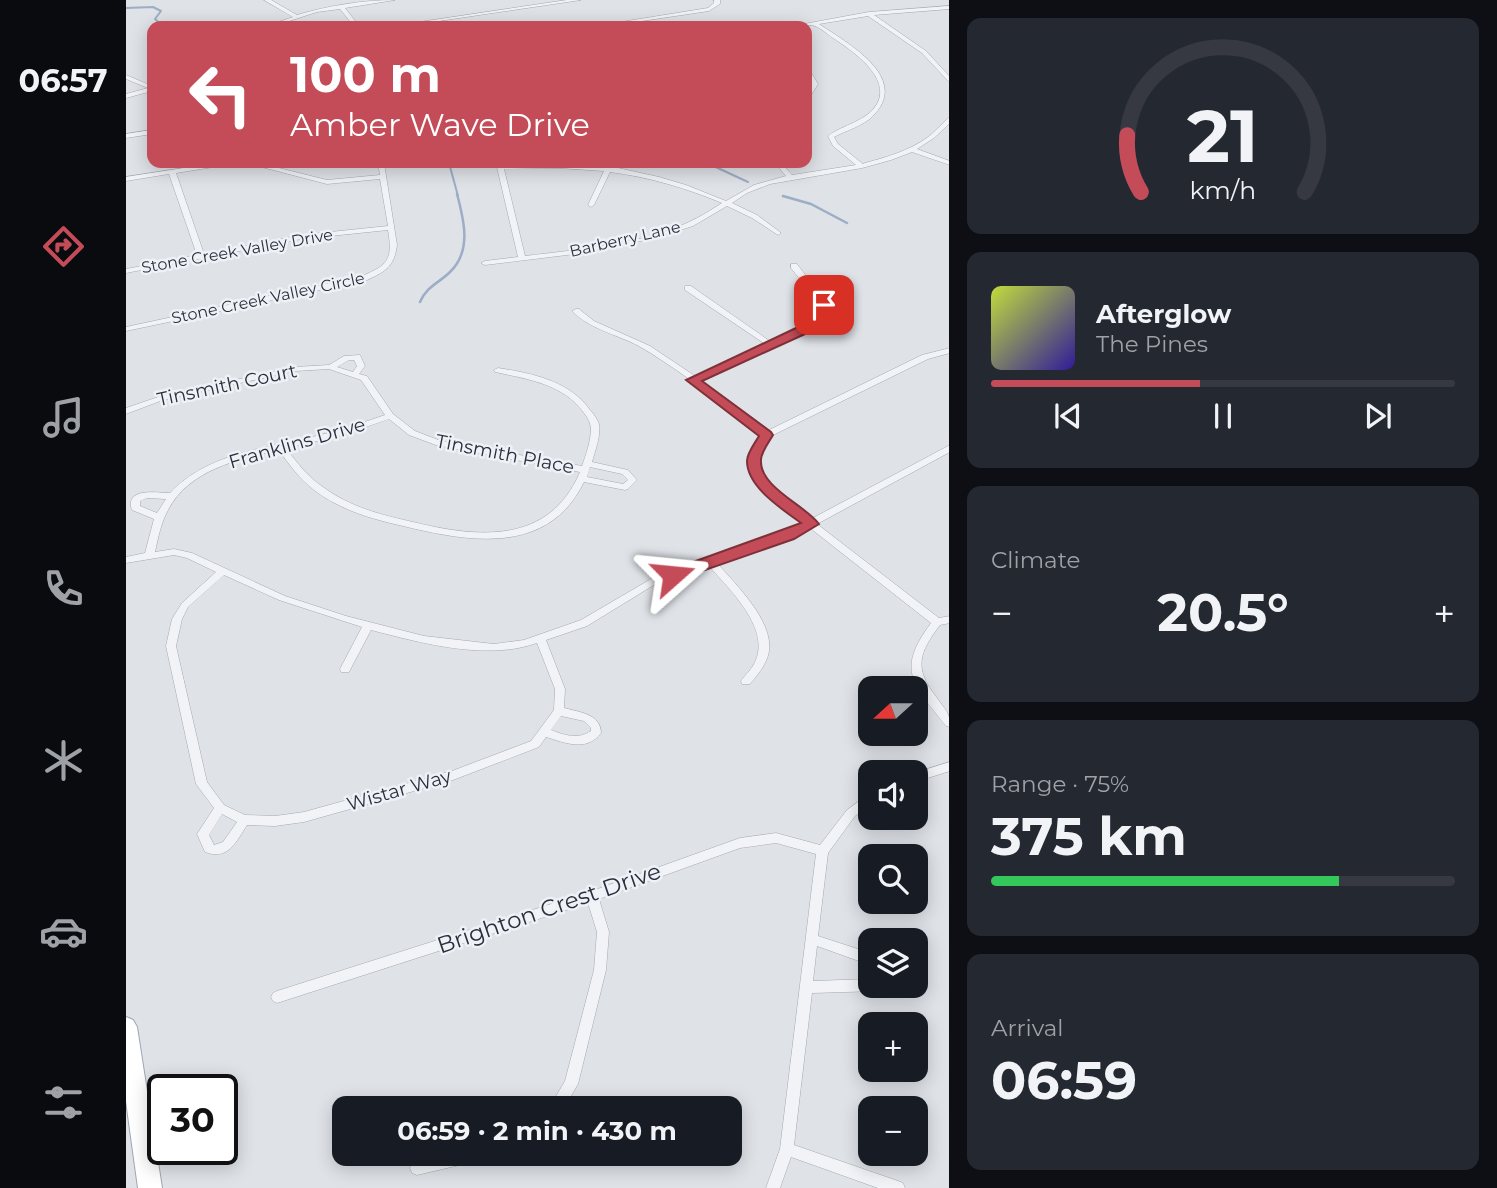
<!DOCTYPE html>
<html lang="en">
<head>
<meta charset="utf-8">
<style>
  :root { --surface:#171b24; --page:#242831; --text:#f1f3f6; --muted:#9ea1a6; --line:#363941; --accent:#c44c58 }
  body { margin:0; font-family:Montserrat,sans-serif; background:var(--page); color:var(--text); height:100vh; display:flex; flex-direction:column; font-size:26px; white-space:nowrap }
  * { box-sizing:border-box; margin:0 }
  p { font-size:23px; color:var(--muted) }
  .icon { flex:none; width:38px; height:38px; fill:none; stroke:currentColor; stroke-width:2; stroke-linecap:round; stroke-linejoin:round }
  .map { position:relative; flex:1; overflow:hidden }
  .drawer { display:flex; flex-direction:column; gap:18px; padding:18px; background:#0d0f14; width:548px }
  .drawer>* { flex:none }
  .top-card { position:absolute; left:21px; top:21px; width:665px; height:147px; border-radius:14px; box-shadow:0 4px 18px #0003; background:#c44c58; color:#fff; overflow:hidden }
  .needle { width:46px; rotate:249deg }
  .controls { position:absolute; left:732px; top:676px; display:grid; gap:14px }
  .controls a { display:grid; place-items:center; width:70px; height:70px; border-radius:14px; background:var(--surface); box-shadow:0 4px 18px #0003; font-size:35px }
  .speed { position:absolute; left:21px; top:1074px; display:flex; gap:14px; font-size:35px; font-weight:700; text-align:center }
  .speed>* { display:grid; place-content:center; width:91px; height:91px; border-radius:50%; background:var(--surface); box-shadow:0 4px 18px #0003; line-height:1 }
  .speed .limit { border:4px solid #111; border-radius:10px; background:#fff; color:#111 }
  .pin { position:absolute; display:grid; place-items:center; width:60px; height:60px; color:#fff; margin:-30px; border-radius:14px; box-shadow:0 4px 10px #0006 }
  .me { position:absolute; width:77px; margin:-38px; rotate:72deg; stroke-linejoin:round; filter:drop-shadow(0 0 5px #0008) }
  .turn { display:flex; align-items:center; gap:24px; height:147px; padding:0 28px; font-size:32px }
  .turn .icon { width:91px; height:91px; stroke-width:2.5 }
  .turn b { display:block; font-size:49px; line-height:60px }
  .big { font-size:52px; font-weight:700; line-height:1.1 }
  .drawer .widget { flex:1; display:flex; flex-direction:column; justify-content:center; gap:10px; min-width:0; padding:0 24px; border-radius:14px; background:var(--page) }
  .drawer .dial { align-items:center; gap:0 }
  .dial svg { height:182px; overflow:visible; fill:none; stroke:var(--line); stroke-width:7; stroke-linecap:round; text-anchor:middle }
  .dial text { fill:var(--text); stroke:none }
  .song { display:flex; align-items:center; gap:21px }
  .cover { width:84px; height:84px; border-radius:10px; background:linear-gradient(135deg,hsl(70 70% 55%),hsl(250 70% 35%)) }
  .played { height:7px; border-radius:4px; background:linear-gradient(90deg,var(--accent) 45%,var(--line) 45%) }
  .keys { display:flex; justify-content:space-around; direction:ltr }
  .heat { display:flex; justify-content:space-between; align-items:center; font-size:38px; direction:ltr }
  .charge { height:10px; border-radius:5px; background:linear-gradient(90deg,#34c759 75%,var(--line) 0) }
  .trip { position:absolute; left:206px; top:1096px; width:410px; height:70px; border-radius:14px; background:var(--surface); box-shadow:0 4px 18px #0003; font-weight:700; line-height:70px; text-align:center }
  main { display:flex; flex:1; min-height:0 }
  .dock { display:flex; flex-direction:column; width:126px; justify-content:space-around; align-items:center; background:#090b0e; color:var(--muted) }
  .dock .icon { width:49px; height:49px }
  .dock .active { color:var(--accent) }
  .dock b { font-size:32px; color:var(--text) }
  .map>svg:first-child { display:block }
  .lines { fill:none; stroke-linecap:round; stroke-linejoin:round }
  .stream-far1 { stroke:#9caec5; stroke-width:2 }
  .stream { stroke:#9caec5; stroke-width:2.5 }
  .minor-casing { stroke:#a5a9b1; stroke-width:1 }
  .primary-casing { stroke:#9fa6b2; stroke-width:2 }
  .minor { fill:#f1f3f6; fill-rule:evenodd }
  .primary { fill:#fff; fill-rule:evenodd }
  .route { fill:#c44c58; stroke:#7f3139; stroke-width:2 }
  .labels { text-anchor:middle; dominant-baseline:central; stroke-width:5; stroke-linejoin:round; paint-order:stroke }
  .far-street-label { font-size:16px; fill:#292f3d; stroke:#eef1f5 }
  .street-label { font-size:19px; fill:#292f3d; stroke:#eef1f5 }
  .near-street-label { font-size:23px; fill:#292f3d; stroke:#eef1f5 }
</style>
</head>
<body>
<main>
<nav class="dock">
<b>06:57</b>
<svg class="icon active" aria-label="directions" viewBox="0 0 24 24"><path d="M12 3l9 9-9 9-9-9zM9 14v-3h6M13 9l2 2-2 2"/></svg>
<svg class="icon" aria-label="music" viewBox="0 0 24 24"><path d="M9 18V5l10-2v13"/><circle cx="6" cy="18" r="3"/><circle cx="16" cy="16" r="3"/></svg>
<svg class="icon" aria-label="phone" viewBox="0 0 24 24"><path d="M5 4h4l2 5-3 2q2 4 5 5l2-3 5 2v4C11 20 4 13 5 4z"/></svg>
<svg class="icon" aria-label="climate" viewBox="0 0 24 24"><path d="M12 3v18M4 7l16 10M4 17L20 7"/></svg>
<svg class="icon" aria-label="car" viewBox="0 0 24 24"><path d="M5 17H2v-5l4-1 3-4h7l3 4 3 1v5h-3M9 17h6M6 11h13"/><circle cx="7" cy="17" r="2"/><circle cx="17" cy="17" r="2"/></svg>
<svg class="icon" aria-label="filters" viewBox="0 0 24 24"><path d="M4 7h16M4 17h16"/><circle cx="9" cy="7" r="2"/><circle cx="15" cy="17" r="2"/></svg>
</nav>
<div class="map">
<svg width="824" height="1188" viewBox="0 0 824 1188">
  <rect width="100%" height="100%" fill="#dfe2e7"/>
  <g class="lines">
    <!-- stream-far1 -->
    <path class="stream-far1" d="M0,8L27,7L35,11L29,19L37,26
      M323,163L332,196
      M581,163L622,182"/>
    <!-- stream -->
    <path class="stream" d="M657,196L685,204L721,223
      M294,302C301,286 313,283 324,272C346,251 338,220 331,194"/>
    <defs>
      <path id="minor" d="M138,0H145L171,15C201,6 237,0 269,0L219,8L230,22L237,26L226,24L214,9L191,12L148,26H141L167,17Z
        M441,0H455L279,26H267Z
        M588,0H594V4L583,11L482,26H470L582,8L588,3Z
        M824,6V9L748,15L800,51L824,77V83L796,53L742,16L693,24C721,43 785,77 747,116C737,126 721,130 708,137L712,144L737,164L739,163C761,157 783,151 802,137C810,131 816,123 824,117V123L808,138L791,149L824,161V165L786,152L765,160L736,168L644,184L621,193L606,203L631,215L654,232V234L652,235L626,218L601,206L567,226L529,238L457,253L359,265L355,263L359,261L392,257L370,163H376L377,165L483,166L533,177L560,185L600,201L628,185L660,176L649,163H655L666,175L730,165L707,146L702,136C718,124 740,122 751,104C766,77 725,50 707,38C701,34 695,28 689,26C683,24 673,26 667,26L743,12ZM432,168L478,171L462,205L465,207L468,205L484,172C523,177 560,188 596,203C585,210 574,217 563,222C518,244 449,250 399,256L378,169Z
        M681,68L683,69L692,84L683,98L681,99V93L686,84L681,75Z
        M0,75L26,86V91L0,98V94L22,88L0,79Z
        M26,130V134L0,138V134Z
        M90,163H103L100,165L50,173L78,254L175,235L262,226L254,179L201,184L124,164L123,163H133L201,180L254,175L252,163H258L271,245C268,267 260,271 241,280L0,331V327L236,276C262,265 267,260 262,230L175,239L0,273V269L71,255L43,174L0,181V177Z
        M665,264H671L702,305L716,306V310L700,309L696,322L678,333L574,380L641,431L796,355L824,348V353L802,359L643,437L637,444L631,465C644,490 664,503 685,519L824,445V452L691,524L813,618L824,616V623L814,625C793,653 787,668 811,698C819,710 824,712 824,727L820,726C788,685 769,671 805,623L684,528L666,537L591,563C610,585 647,620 643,651C641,664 632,674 624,684H616L615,681C619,675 625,670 628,664C647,630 603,589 583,566L531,583L461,626L420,640L439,689L438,708C453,712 475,714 475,733C461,752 439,743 420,737L413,747L327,780L178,822L149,826L121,825C110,842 102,861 79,852L71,834L88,808L70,784L40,646L46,619L56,603L90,572L61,558L48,555L0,563V557L19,553L28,519L6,510C5,508 4,502 6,499C11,489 35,493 44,493C80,455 133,449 182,438C208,432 234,424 259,415L235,380L203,369L169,371L37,400L0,414V408L35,396L169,367L203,365L218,356L234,355L239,366L233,374L241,376L267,414L289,431L315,441L456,466C460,455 465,440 465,428C464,422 462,418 458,413C438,384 401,379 369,372L368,370L372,368C405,373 444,381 464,410C468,414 471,419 473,424C475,436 469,451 466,462L502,470L511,480L502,489L499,490L458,482C422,556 343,542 277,526C246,519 214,510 188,490C174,479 163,465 153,450C112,459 63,470 42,510C35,523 32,538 29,552L48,549L66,553L159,596L220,616L298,636L368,644L398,640L455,620L525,579L660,533L678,523L650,501L632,483L623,465L629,444L635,435L579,391L567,382H563V379C546,367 529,355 511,345C489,334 464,329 446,311L450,309H453L468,321L524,346L569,376L639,344L559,290V286H565L645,342L672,329L690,319L694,305L665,268ZM223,360H228L231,366L227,372L211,367ZM263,419L283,435L310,445L454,472C423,545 352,538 287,522C255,515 224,507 197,487C182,477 171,463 160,448L217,435ZM464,467L496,474L502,480L497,484L461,477ZM21,498L40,499L31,513L14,506V501ZM98,575L153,600L236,627L214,669L215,672H223L245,630C295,643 361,661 411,643L429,689L428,710L405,741L326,771L178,812L149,816L119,815L98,805L81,782L50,646L56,619L62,607ZM435,716L458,721L465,728V731C452,740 438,735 425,730ZM96,814L111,822L97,842L88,845L83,835Z
        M824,762V771L789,782V773Z
        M744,793V805L729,816L702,853L692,936L744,953V965L691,946L687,981L744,979V985H757L755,989L751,991L686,993L668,1145L772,1181L777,1183L779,1188H752L665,1157L654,1188H640L654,1149L690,854L650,843L614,848L473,899L483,932L480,970L452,1084L438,1108H423L439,1081L468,970L471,932L462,903L151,1003L147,1001L145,997L147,993L151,991L466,891L614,838L650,833L694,845L721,810Z
        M324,1153H362L360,1158L355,1160L291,1175L286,1173L284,1168L286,1163Z"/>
      <path id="primary" d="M0,1017L7,1020L11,1027L36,1188H12L0,1101Z"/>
    </defs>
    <!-- minor casing -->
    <use href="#minor" class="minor-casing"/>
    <!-- primary casing -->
    <use href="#primary" class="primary-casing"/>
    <!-- minor -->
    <use href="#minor" class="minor"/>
    <!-- primary -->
    <use href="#primary" class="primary"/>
  </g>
  <!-- route -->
  <path class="route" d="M693,302L704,305L697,322L679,334L576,381L645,432L647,435C643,442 635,452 635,460C633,487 679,505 693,524L668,539L553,579H542V571L675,523C656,509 621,487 621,461C621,453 629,443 633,436L560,380L670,328L687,318Z"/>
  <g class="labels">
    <!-- far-street labels -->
    <g class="far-street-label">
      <text transform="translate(499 239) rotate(-13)">Barberry Lane</text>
      <text transform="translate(111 251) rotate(-10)">Stone Creek Valley Drive</text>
      <text transform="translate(142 298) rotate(-12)">Stone Creek Valley Circle</text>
    </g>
    <!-- street labels -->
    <g class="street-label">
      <text transform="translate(101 385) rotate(-12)">Tinsmith Court</text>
      <text transform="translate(171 443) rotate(-16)">Franklins Drive</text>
      <text transform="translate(379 454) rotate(11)">Tinsmith Place</text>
      <text transform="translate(273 790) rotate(-16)">Wistar Way</text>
    </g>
    <!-- near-street labels -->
    <g class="near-street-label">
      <text transform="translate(423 908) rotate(-19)">Brighton Crest Drive</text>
    </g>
  </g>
</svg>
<div class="controls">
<a><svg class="needle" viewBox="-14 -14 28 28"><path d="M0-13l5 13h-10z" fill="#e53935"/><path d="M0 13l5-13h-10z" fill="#9ea1a6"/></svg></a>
<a><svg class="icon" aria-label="sound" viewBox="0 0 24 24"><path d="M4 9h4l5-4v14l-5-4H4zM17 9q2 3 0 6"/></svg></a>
<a><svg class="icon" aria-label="search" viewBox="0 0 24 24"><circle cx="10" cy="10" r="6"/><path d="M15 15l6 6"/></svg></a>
<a><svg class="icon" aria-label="layers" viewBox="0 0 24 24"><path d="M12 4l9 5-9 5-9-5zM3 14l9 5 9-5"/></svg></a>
<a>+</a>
<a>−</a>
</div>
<div class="speed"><div class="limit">30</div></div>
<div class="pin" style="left:698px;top:305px;background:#d93025"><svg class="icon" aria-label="arrive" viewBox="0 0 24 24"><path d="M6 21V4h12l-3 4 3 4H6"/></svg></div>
<svg class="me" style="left:547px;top:575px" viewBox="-20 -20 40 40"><path d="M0-17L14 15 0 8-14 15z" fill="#c44c58" stroke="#fff" stroke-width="4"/></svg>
<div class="trip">06:59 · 2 min · 430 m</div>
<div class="top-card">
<div class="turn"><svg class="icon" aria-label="left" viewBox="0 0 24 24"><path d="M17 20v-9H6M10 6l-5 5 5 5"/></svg><div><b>100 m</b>Amber Wave Drive</div></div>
</div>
</div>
<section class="drawer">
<div class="widget dial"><svg viewBox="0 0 100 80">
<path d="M14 69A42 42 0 1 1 86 69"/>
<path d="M14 69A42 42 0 0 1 8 44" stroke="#c44c58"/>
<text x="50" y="56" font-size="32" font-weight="700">21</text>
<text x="50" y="72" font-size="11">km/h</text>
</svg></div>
<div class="widget">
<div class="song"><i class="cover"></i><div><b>Afterglow</b><p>The Pines</p></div></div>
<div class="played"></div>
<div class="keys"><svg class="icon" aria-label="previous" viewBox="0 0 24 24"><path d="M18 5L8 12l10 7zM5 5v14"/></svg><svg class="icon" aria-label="pause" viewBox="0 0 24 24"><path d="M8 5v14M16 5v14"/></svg><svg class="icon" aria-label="next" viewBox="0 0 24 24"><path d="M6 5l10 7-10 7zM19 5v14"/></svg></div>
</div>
<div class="widget"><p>Climate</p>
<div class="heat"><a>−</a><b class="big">20.5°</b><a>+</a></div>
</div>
<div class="widget"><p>Range · 75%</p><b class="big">375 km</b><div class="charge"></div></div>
<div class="widget"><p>Arrival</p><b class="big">06:59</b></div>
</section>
</main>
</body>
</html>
